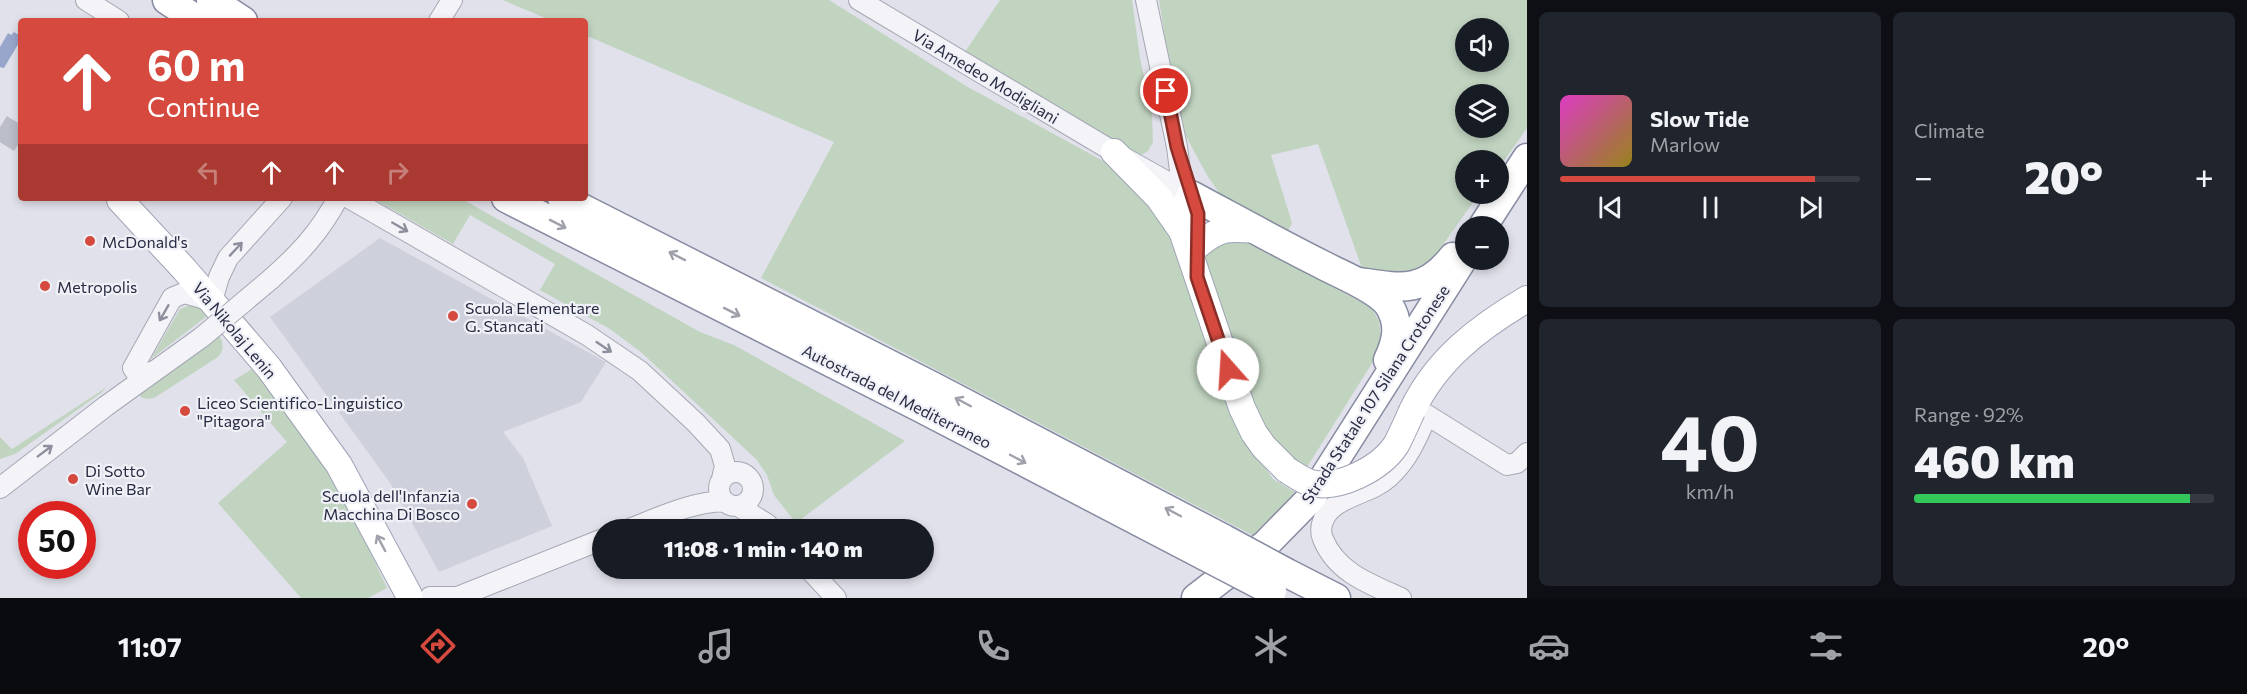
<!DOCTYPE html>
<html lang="en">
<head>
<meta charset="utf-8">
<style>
  :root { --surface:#171b24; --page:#20242c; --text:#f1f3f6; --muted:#9ea1a6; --line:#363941; --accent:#d5493e }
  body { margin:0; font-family:Commissioner,sans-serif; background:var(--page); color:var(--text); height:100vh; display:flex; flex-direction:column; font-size:22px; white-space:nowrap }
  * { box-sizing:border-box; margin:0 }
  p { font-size:20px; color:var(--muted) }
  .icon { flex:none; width:33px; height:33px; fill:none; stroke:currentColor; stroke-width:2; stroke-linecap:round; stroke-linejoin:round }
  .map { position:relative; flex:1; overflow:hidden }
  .side { display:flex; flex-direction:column; gap:12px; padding:12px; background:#0d0f14; width:720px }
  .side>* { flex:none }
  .banner { position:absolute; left:18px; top:18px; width:570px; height:183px; border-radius:6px; box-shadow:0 3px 9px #0003; background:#d5493e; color:#fff; overflow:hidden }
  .buttons { position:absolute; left:1455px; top:18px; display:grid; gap:12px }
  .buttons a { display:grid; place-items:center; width:54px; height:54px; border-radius:50%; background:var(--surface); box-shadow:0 3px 9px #0003; font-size:30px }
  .speed { position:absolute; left:18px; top:501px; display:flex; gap:12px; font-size:30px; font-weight:700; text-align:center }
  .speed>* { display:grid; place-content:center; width:78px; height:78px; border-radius:50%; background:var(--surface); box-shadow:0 3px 9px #0003; line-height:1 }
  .speed .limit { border:9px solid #d22; background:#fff; color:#111 }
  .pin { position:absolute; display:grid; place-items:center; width:51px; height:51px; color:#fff; margin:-26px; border:3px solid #fff; border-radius:50%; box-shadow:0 2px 6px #0007 }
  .me { position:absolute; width:66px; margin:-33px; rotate:341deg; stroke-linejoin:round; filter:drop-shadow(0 0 4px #0008) }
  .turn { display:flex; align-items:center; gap:21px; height:126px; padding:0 30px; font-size:27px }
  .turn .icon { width:78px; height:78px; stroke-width:2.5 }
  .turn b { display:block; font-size:42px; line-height:51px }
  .lanes { display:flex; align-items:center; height:57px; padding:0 30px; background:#0003; justify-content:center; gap:30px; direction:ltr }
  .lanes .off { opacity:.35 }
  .big { font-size:45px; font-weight:800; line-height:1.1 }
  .side .tile { flex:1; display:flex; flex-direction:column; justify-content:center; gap:9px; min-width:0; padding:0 21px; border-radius:9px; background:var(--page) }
  .side .dial { align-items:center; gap:0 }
  .dial b { font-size:78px; line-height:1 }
  .song { display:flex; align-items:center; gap:18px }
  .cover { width:72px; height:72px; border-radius:9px; background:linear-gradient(135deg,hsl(310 70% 55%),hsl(50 70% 35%)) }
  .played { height:6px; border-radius:3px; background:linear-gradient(90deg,var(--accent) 85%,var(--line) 85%) }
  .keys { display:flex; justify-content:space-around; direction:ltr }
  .heat { display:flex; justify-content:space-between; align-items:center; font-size:33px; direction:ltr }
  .charge { height:9px; border-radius:4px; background:linear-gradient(90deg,#34c759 92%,var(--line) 0) }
  .side .tiles { flex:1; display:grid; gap:12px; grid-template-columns:repeat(2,1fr) }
  .trip { position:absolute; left:592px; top:519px; width:342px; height:60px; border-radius:30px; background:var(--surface); box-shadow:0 3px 9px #0003; font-weight:800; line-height:60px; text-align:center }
  .tab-bar { display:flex; height:96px; justify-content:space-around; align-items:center; background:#090b0e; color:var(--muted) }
  .tab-bar .icon { width:42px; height:42px }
  .tab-bar .active { color:var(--accent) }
  .tab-bar b { font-size:27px; color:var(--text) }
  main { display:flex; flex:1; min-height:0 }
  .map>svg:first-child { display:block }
  .built { fill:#ced0dc }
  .green { fill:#c1d4c0; fill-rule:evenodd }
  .water { fill:#99a6cb }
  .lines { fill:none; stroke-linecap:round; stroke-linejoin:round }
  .major-tunnel { stroke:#bbbdc8; stroke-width:26; stroke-dasharray:26 13; stroke-linecap:butt }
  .minor-casing { stroke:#a5a7b4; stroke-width:22 }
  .major-casing { stroke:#9ea3b6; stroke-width:28 }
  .highway-casing { stroke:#868ba1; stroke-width:31 }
  .minor { stroke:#f3f3f8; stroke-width:20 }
  .major { stroke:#fff; stroke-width:26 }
  .highway { stroke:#fff; stroke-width:28 }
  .minor-bridge-casing { stroke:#a5a7b4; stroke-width:22; stroke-linecap:butt }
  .major-bridge-casing { stroke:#9ea3b6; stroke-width:28; stroke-linecap:butt }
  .highway-bridge-casing { stroke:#868ba1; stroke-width:31; stroke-linecap:butt }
  .minor-bridge { stroke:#f3f3f8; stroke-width:20 }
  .major-bridge { stroke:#fff; stroke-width:26 }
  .highway-bridge { stroke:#fff; stroke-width:28 }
  .oneway { stroke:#9ea0aa }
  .oneway2 { stroke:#8e8f9d }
  .route-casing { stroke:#8a2f28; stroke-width:15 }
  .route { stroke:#d5493e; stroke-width:10 }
  .poi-dot { fill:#d5493e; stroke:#eff1f7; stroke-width:2 }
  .labels { text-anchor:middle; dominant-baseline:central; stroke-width:4.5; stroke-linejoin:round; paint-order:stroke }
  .street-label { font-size:16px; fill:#282b42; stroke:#eff1f7 }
  .poi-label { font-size:16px; fill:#282b42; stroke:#eff1f7; text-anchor:start }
</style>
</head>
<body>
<main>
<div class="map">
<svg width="1527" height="598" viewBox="0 0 1527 598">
  <rect width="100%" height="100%" fill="#e0e1ea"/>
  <!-- built -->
  <path class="built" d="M380,238L606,362L581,402L503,432L523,458L552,526L439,572L390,483L270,317Z"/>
  <!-- green -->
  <path class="green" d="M503,0H829L966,86L1114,167L1170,224L1248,440L1273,479L1295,492L1256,537L761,278L834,142L585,35V21H552Z
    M1000,0H1132L1140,58L1152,115L1153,142L1148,151L1138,157L963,55Z
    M1159,0H1527V128L1499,168L1498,160H1466V194H1479L1432,260L1395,279L1364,274L1318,144L1271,155L1292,223L1284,239L1228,206L1207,175L1189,142L1178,119ZM1466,28H1498V62H1466ZM1466,94H1498V128H1466Z
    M372,198H460L700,332L734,345L905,441L796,523L774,495L767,475L757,460L642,353L610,329L540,290L555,264L470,215L453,244Z
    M1240,239L1371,307L1379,321L1381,339L1379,352L1304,472L1263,439L1203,253L1212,242Z
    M191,305L202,307L211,313L151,359L180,309Z
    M219,334C223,344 225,348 218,357L154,398L146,399L141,397L139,393Z
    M252,369L331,468L387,588L368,598H301L218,503L287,442L234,380Z
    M107,387L101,393L15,454L0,459V437L12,449Z"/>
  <!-- water -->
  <path class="water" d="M14,32L19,35L18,39L20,41L4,68L0,67V47L8,33L11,35Z"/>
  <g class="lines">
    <!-- major-tunnel -->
    <path class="major-tunnel" d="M0,127L21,140"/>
    <defs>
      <path id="minor" d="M86,0L119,21
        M859,0L1114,152L1191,195
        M1146,0L1177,147L1181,179L1191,195
        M439,21L452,0
        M349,198L587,335L640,371L696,423L720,449L725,466L722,479
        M271,279C300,253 319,233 338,198
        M154,371L147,374H137L133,368L172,298L184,293L212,301L219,277L228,258L282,198
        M1427,415L1507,465L1517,463L1527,453
        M719 489a17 17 0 1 1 34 0a17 17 0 1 1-34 0Z
        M0,488L106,406L202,337
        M738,506L767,524L772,530
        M627,530C658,518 691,502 724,501
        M808,568L836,598
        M430,597H456
        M455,598L603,539
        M1401,598C1370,584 1337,573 1323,539C1319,530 1322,518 1330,510C1346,494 1372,493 1389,477C1408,460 1417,438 1427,415"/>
      <path id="major" d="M1114,152L1159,198L1182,231
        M1191,195L1183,208L1182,231L1242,408L1254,433L1264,447L1287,470
        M120,200L184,269L269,368L339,465L409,595
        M1198,245C1220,227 1227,228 1255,230
        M1412,411C1436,360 1479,327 1527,299"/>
      <path id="highway" d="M167,0L199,21
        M211,0L243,21
        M1191,195C1234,218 1277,242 1321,264C1339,274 1376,288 1388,304C1401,323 1397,341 1388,360
        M506,198L919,407L1205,556
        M562,198L934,387L1224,539
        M1483,226L1527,158
        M1360,282C1400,288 1424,294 1453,257
        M1287,573L1336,598
        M1196,598L1266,544L1311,498L1466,254"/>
    </defs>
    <!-- minor casing -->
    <use href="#minor" class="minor-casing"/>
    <!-- major casing -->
    <use href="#major" class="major-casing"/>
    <!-- highway casing -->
    <use href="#highway" class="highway-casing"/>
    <!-- minor -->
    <use href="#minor" class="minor"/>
    <!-- major -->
    <use href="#major" class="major"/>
    <!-- highway -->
    <use href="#highway" class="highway"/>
    <defs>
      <path id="minor-bridge" d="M202,337L271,279"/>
      <path id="major-bridge" d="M1287,470C1294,474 1303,481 1311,483C1339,490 1381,468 1396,445C1402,434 1407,422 1412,411"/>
      <path id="highway-bridge" d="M1224,539L1287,573
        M1205,556L1272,591"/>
    </defs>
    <!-- minor-bridge casing -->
    <use href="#minor-bridge" class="minor-bridge-casing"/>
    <!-- major-bridge casing -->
    <use href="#major-bridge" class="major-bridge-casing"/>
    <!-- highway-bridge casing -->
    <use href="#highway-bridge" class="highway-bridge-casing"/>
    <!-- minor-bridge -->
    <use href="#minor-bridge" class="minor-bridge"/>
    <!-- major-bridge -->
    <use href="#major-bridge" class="major-bridge"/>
    <!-- highway-bridge -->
    <use href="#highway-bridge" class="highway-bridge"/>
  </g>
  <!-- one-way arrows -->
  <defs><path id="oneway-shaft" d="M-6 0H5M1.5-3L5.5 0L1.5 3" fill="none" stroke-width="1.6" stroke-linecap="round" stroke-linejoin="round" transform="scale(1.5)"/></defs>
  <g class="oneway">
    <use href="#oneway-shaft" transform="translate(558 224) rotate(27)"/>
    <use href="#oneway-shaft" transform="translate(677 256) rotate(-153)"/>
    <use href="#oneway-shaft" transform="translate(732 312) rotate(27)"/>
    <use href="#oneway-shaft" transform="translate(963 402) rotate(-152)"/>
    <use href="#oneway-shaft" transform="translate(1018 459) rotate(28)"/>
    <use href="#oneway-shaft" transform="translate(1173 512) rotate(-152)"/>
    <use href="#oneway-shaft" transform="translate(381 543) rotate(-118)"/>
  </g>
  <g class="oneway2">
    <use href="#oneway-shaft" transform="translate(400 227) rotate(30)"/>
    <use href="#oneway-shaft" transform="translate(236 249) rotate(-47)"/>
    <use href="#oneway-shaft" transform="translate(164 313) rotate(120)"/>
    <use href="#oneway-shaft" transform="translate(604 347) rotate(34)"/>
    <use href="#oneway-shaft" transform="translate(45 451) rotate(-37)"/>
  </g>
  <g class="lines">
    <defs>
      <path id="route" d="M1166,91L1177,147L1198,214L1197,277L1228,369"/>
    </defs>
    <!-- route casing -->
    <use href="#route" class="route-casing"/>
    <!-- route -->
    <use href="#route" class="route"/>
  </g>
  <!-- markers -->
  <g class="poi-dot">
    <circle cx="90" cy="241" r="6"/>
    <circle cx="45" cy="286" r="6"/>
    <circle cx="453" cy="316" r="6"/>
    <circle cx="185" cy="411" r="6"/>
    <circle cx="73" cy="479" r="6"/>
    <circle cx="472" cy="504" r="6"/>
  </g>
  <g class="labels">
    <!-- street labels -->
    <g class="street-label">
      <text transform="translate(986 76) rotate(31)">Via Amedeo Modigliani</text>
      <text transform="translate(235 330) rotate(50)">Via Nikolaj Lenin</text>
      <text transform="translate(1375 394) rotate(-57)">Strada Statale 107 Silana Crotonese</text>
      <text transform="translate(897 396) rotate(27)">Autostrada del Mediterraneo</text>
    </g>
    <!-- poi labels -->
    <g class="poi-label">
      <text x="102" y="241">McDonald's</text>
      <text x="57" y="286">Metropolis</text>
      <text x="465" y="307">Scuola Elementare<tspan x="465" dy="18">G. Stancati</tspan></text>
      <text x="197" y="402">Liceo Scientifico-Linguistico<tspan x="197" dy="18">"Pitagora"</tspan></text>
      <text x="85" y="470">Di Sotto<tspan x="85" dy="18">Wine Bar</tspan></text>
      <text x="460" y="495" text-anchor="end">Scuola dell'Infanzia<tspan x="460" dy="18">Macchina Di Bosco</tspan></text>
    </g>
  </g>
</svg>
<div class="buttons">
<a><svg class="icon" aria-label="sound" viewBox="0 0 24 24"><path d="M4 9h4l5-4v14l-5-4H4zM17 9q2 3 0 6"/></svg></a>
<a><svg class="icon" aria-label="layers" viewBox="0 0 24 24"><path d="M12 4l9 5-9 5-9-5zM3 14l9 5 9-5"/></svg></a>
<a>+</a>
<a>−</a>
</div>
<div class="speed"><div class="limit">50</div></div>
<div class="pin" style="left:1166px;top:91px;background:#d93025"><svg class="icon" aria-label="arrive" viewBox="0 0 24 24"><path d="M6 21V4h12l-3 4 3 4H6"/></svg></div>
<svg class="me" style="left:1228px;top:369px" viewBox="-20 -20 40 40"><circle r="19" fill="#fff"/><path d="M0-13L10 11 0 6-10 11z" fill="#d5493e"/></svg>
<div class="trip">11:08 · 1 min · 140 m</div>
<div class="banner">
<div class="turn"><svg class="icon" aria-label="ahead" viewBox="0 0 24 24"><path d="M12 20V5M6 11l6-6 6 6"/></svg><div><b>60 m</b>Continue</div></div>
<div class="lanes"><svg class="icon off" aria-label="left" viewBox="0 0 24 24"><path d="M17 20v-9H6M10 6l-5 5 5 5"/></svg><svg class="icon" aria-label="ahead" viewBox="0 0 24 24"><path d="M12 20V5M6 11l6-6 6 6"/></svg><svg class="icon" aria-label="ahead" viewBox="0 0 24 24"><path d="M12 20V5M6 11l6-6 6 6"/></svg><svg class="icon off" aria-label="right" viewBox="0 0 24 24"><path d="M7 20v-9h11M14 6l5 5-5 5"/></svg></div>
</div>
</div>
<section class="side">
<div class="tiles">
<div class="tile">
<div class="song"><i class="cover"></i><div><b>Slow Tide</b><p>Marlow</p></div></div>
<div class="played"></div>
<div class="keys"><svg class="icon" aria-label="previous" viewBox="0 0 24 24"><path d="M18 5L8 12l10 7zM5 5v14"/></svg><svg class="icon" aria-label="pause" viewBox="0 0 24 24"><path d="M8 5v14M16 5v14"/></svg><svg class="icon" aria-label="next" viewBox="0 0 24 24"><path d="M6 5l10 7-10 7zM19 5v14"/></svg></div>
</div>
<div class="tile"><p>Climate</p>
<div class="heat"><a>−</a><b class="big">20°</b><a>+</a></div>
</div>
<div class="tile dial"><b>40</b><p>km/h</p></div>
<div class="tile"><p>Range · 92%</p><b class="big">460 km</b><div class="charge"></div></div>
</div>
</section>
</main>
<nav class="tab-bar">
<b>11:07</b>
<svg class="icon active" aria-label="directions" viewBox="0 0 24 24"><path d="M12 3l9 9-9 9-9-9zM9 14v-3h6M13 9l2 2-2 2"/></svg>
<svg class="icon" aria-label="music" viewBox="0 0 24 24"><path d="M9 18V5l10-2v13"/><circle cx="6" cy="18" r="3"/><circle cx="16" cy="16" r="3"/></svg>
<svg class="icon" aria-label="phone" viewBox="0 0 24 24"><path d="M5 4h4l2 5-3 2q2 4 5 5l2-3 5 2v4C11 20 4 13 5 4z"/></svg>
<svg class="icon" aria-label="climate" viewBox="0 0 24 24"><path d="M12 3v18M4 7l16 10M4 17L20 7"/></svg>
<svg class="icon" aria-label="car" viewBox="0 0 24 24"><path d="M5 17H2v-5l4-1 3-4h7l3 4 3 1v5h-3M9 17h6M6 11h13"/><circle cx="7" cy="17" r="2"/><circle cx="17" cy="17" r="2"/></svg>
<svg class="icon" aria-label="filters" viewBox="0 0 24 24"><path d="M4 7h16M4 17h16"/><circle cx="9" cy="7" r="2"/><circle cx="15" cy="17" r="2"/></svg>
<b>20°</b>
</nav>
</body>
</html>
